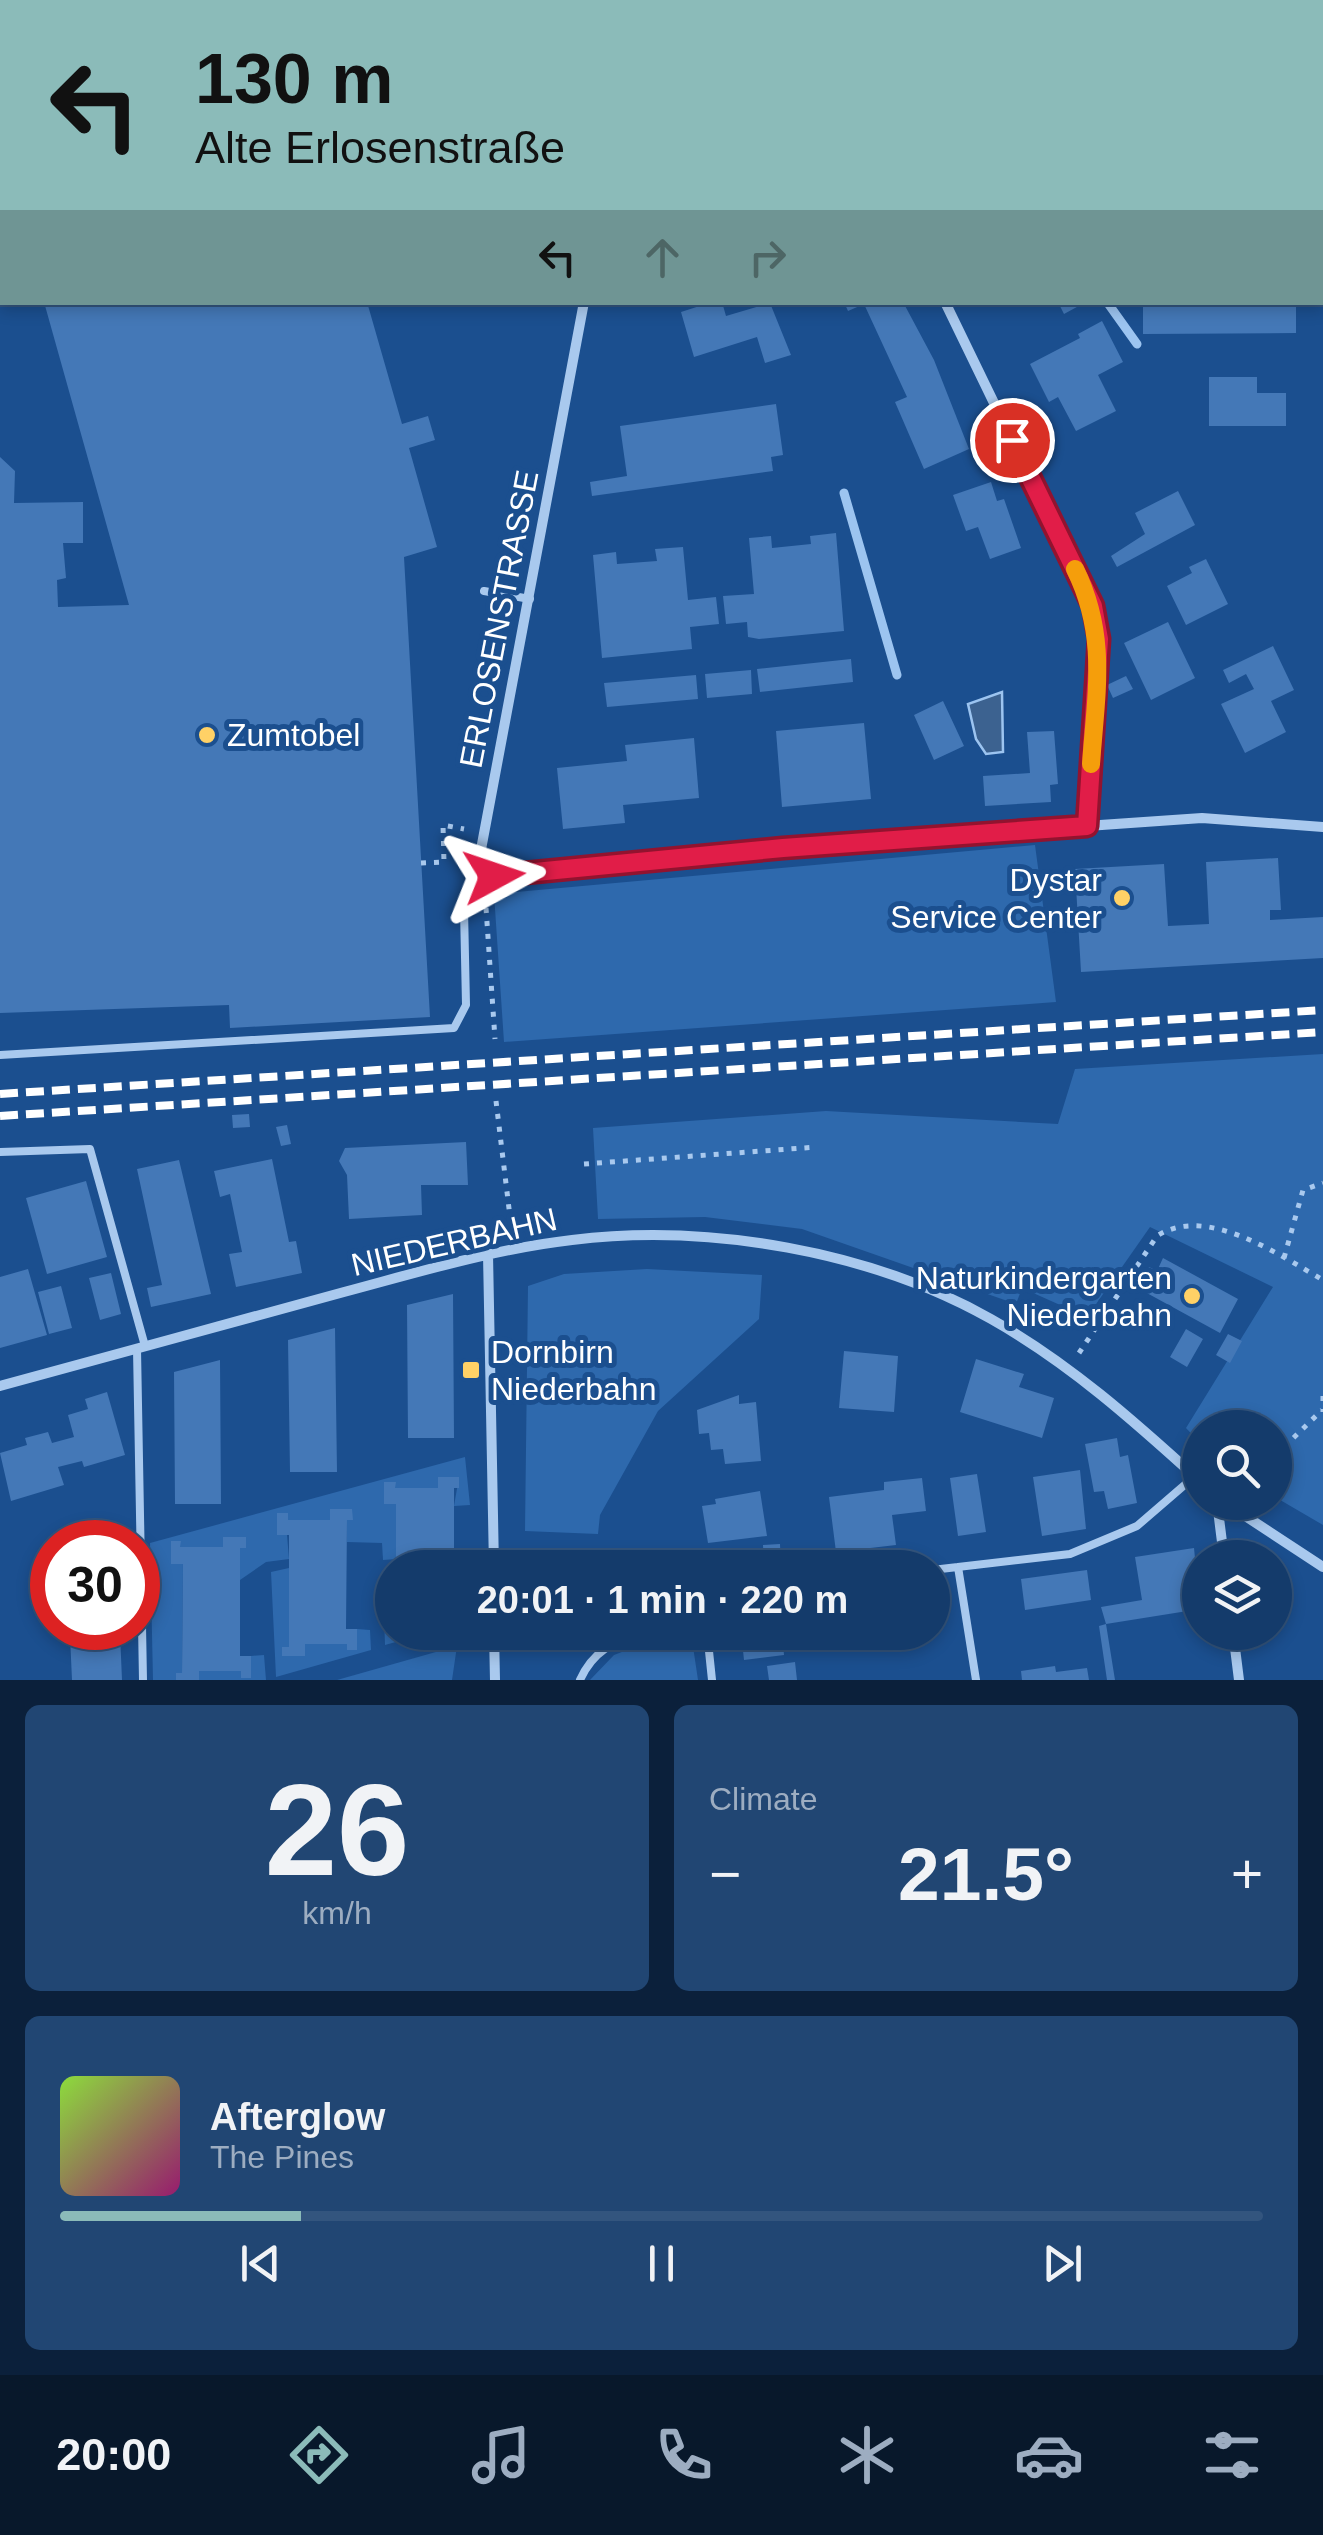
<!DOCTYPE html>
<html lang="en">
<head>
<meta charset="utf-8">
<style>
  :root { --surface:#143b6b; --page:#214673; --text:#f1f3f6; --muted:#9dadc1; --line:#33557e; --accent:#8bbbb9 }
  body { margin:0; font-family:Arial,sans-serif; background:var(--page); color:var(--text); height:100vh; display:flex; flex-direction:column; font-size:38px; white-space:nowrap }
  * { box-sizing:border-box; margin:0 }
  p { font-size:32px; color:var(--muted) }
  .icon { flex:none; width:55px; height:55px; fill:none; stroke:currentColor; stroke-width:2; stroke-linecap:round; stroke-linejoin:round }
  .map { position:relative; height:1680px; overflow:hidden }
  .drawer { display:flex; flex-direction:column; gap:25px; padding:25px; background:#0b203b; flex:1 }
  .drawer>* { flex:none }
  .banner { position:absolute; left:0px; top:0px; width:1325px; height:305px; box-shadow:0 5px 15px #0003,0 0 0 2px var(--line); background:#8bbbb9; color:#111; overflow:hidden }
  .buttons { position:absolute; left:1182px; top:1410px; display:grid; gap:20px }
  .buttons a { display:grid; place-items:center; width:110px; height:110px; border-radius:50%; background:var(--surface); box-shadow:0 5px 15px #0003,0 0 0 2px var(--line); font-size:50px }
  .speed { position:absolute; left:30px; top:1520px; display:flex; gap:20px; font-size:50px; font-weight:700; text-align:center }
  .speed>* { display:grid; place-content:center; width:130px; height:130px; border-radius:50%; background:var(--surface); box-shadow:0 5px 15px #0003,0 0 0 2px var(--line); line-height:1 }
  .speed .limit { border:15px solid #d22; background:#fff; color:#111 }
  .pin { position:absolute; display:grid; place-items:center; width:85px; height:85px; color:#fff; margin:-42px; border:5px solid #fff; border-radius:50%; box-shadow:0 2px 10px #0007 }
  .me { position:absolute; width:110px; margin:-55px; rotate:85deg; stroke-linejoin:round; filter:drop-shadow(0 0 8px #0008) }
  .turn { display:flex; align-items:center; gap:35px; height:210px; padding:0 30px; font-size:45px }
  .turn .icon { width:130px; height:130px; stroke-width:2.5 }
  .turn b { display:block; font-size:70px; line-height:85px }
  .lanes { display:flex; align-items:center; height:95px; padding:0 30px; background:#0003; justify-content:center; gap:50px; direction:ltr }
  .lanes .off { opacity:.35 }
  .big { font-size:75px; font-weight:800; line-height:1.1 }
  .drawer .card { flex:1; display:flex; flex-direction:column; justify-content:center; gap:15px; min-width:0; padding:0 35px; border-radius:15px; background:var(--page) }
  .drawer .dial { align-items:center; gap:0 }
  .dial b { font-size:130px; line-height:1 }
  .song { display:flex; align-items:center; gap:30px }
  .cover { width:120px; height:120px; border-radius:15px; background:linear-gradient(135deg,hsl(90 70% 55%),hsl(320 70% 35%)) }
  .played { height:10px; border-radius:5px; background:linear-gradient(90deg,var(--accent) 20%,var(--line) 20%) }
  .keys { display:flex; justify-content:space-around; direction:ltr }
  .heat { display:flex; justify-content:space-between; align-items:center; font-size:55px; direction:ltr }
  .drawer .tiles { flex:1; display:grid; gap:25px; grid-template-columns:1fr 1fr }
  .card:last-child { grid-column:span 2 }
  .trip { position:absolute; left:375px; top:1550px; width:575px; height:100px; border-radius:50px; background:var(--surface); box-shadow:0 5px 15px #0003,0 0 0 2px var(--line); font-weight:800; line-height:100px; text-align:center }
  .menu { display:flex; height:160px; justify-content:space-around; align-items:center; background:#08182b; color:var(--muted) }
  .menu .icon { width:70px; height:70px }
  .menu .current { color:var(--accent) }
  .menu b { font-size:45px; color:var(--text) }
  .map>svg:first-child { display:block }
  .green { fill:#2e69ad }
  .water { fill:#3c6290; stroke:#9cc4f0; stroke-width:2.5 }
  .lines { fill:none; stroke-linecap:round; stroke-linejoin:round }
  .stream { stroke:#9cc4f0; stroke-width:9 }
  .building { fill:#4478b7 }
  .path { stroke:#a9c9ee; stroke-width:5; stroke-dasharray:5 8; stroke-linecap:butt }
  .service { stroke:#a9c9ee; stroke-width:8 }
  .minor { stroke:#a9c9ee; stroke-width:10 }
  .rail { stroke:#fff; stroke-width:8; stroke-dasharray:18 8; stroke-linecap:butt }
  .route-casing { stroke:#92132f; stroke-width:25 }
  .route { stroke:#e11d48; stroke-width:18 }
  .slow { stroke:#f59e0b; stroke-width:18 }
  .poi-dot { fill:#ffd166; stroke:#1b4f8f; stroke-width:4 }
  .labels { text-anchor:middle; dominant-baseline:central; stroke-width:10; stroke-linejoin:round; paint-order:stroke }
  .street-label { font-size:32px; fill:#fff; stroke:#1b4f8f }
  .poi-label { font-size:32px; fill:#fff; stroke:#1b4f8f; text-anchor:start }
</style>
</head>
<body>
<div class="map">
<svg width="1323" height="1680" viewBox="0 0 1323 1680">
  <rect width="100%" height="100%" fill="#1b4f8f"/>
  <!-- green -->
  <path class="green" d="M1035,845L1056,1002L504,1042L494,894Z
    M1323,1054V1525L1275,1497V1428H1200V1443L1186,1428L1273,1287L1150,1227L1087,1317L1022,1288L1016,1304L802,1229L705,1217L598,1219L593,1128L826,1111L1058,1124L1075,1069Z
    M647,1269L762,1275L759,1319L658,1411L600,1515L598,1534L525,1531L528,1286L564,1274Z
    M465,1457L470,1505L454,1506L459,1477L438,1478V1488H395V1482H385V1504H396V1559L383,1560L382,1543L347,1542V1520H352V1509L330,1520H288V1513L277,1535H287L289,1559L266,1562L240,1580V1548L245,1547V1537H223V1547H180V1541H171V1563L183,1564L182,1673H176V1680H153L150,1543Z
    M289,1568V1647H282V1656H304L305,1644H347V1650H357V1629L370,1630L371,1650L276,1677L271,1572Z
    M383,1588L392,1589L389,1624L392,1632L428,1633L385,1645Z
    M671,1633H691L698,1680H590L614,1655Z
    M457,1646L452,1680H337Z
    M264,1655L266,1680H199V1671H241V1678H250L251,1656Z"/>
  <!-- water -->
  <path class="water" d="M1002,692L1003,752L986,754L976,739L968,704Z"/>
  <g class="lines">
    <!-- stream -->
    <path class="stream" d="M884,0L885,2
      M1107,302L1137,344
      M844,493L897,675"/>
  </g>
  <!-- building -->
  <path class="building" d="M44,302H367L402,424L428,416L435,440L409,448L437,547L404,557L430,1017L230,1028L229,1005L0,1013V457L15,471L14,503L83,502V543H63L66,578L57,580L58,607L129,605Z
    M712,302H722L726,316L770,303L791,355L765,363L757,337L694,357L681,312Z
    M844,302H903L934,360L969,449L924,469L895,402L907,397L864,304L848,311Z
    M1058,302H1086L1064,314Z
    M1143,302H1296V333L1143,334Z
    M1102,321L1123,362L1098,375L1116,411L1076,431L1058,397L1049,402L1030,364L1080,338L1078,334Z
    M1209,377H1257V393H1286V426H1209Z
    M776,404L783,455L771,457L773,471L592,496L590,482L627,476L620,426Z
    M991,482L997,501L1004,499L1021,548L990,559L978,527L966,531L953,495Z
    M1178,491L1195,525L1117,567L1111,556L1145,534L1135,513Z
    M836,533L844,631L759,639L748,637L747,622L726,624L723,596L754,594L749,538L771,536L772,548L811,544L810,536Z
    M683,547L688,600L716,597L719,624L690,627L692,649L602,658L593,555L616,552L617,564L657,561L655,549Z
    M1206,559L1228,604L1186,625L1167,586L1192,573L1189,567Z
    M1168,622L1195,678L1151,700L1124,643Z
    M1273,646L1294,690L1271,701L1286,732L1245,753L1221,704L1254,689L1246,674L1229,683L1223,670Z
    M851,659L853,682L760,692L757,669Z
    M751,670L752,694L707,698L705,674Z
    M696,675L698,699L607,707L604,683Z
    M1126,676L1133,689L1113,698L1107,685Z
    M943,701L964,746L934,760L914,715Z
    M864,723L871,799L782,807L776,731Z
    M1054,731L1058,784L1050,785L1051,802L985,806L983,776L1030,773L1027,732Z
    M694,738L699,798L623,805L625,823L563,829L557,768L627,761L625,745Z
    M1278,858L1281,910H1270V920L1323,917V958L1081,972L1075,869L1164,864L1168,926L1209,924L1206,862Z
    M249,1114L250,1127L233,1128L232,1115Z
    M287,1125L291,1144L281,1146L276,1127Z
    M466,1142L468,1185H421L422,1215L349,1219L347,1175L339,1161L345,1148Z
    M272,1159L289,1242L296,1241L302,1273L236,1287L229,1254L242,1252L230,1194L220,1197L214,1171Z
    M179,1160L211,1294L151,1307L147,1288L162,1285L137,1169Z
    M86,1181L107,1257L47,1274L26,1198Z
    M1163,1258L1238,1299L1220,1333L1145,1292L1150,1284L1142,1280L1149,1267L1157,1271Z
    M28,1269L47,1335L0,1348V1277Z
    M111,1273L121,1314L100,1320L89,1278Z
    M61,1286L72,1328L49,1334L38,1292Z
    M453,1294L454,1438H408L407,1305Z
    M335,1328L337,1472H290L288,1340Z
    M1186,1329L1203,1339L1187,1367L1170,1357Z
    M1228,1334L1242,1341L1230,1363L1216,1355Z
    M844,1351L898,1356L894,1412L839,1408Z
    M976,1359L1024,1374L1019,1387L1054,1398L1042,1438L960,1412Z
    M220,1360L221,1504H175L174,1372Z
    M107,1392L125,1455L84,1467L82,1461L58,1467L64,1485L11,1501L0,1453L27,1445L25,1438L48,1432L52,1443L74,1437L68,1415L88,1409L85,1399Z
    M739,1395V1404L756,1402L761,1461L725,1464L723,1449L711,1450L709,1433L699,1434L697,1410Z
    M1117,1438L1120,1457L1128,1455L1137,1503L1108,1509L1104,1491L1094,1492L1085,1444Z
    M1080,1470L1086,1529L1042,1536L1033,1477Z
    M977,1474L986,1532L958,1536L950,1478Z
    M438,1477H459V1488H454V1568H396V1504H384V1482H396L395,1488H438Z
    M922,1478L926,1511L892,1515L896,1545L836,1552L829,1497L884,1490V1482Z
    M760,1491L767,1536L708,1543L702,1506L716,1504L715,1499Z
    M330,1509H352L353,1520H347L346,1629H357V1650H347V1644H305V1656H282V1647H289V1535H277V1513H288V1520H330Z
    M223,1537H246V1548H240V1656H251V1678H241V1671H199V1680H176V1673H182L183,1564H171V1541H181L180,1547H223Z
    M780,1544L781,1568H764L763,1545Z
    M666,1548L670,1568H607L606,1558Z
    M1194,1548L1200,1609L1106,1624L1115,1680H1107L1099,1626L1106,1624L1101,1607L1142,1600L1135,1557Z
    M1087,1570L1091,1600L1025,1610L1021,1579Z
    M741,1632H782L784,1655L744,1660Z
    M120,1633L122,1680H72L70,1636Z
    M795,1662L797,1680H769L767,1666Z
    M1055,1666L1056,1672L1087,1668L1089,1680H1022L1021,1671Z"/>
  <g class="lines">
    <!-- path -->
    <path class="path" d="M421,863L444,862L443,825L464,829
      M486,908L495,1039
      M496,1101L511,1225L506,1231
      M584,1164L817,1147
      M1284,1258L1303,1190L1323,1183
      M1079,1353L1157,1236C1206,1204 1279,1255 1323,1280
      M1323,1396V1412
      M1275,1456L1322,1410"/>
    <!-- service -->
    <path class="service" d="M484,591L530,599
      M0,1055L454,1028L466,1005L464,909L476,876
      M0,1152L90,1149L145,1346
      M137,1349L143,1680
      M958,1567L976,1680
      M932,1570L1070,1554L1137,1526L1195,1476
      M707,1632L712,1680
      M580,1680C593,1651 612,1643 641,1632"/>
    <!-- minor -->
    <path class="minor" d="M549,0L550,2
      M747,0L748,2
      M1181,0L1182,2
      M593,2L598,0
      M1322,238H1323
      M584,302L476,876L783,847L1202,818L1323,827
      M945,302L1093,607L1099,639L1087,826
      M488,1254L494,1568
      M0,1386C115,1355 229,1323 344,1292C419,1272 494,1249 572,1240C708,1223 871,1251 991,1319C1069,1363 1134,1421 1200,1481
      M1217,1502L1224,1558
      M1224,1502L1323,1567
      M494,1632L495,1680
      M1233,1632L1239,1680"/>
    <!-- rail -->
    <path class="rail" d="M0,1094L1323,1010
      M0,1116L1323,1032"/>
  </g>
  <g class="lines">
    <defs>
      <path id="route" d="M494,876L783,848L1087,826L1099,639L1093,606L1012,440"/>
    </defs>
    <!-- route casing -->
    <use href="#route" class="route-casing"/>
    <!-- route -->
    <use href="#route" class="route"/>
    <!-- slow -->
    <path class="slow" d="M1075,569C1108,636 1096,693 1091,764"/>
  </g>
  <!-- markers -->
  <g class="poi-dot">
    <circle cx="207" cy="735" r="10"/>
    <circle cx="1122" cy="898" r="10"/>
    <circle cx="1192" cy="1296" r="10"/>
    <rect x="461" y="1360" width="20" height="20" rx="5"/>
  </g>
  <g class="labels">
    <!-- street labels -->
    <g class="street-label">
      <text transform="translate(499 619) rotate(-79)">ERLOSENSTRASSE</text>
      <text transform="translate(454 1242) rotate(-13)">NIEDERBAHN</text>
    </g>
    <!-- poi labels -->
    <g class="poi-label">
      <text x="227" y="735">Zumtobel</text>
      <text x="1102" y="880" text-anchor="end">Dystar<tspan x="1102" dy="37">Service Center</tspan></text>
      <text x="1172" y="1278" text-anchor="end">Naturkindergarten<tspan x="1172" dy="37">Niederbahn</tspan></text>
      <text x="491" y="1352">Dornbirn<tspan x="491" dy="37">Niederbahn</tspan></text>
    </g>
  </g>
</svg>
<div class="buttons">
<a><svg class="icon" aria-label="search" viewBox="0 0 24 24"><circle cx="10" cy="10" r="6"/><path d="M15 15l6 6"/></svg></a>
<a><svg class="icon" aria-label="layers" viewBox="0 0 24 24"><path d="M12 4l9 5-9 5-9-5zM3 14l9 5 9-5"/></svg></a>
</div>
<div class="speed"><div class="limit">30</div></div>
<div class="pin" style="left:1012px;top:440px;background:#d93025"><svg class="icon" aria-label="arrive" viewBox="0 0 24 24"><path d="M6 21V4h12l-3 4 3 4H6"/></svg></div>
<svg class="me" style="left:494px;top:876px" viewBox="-20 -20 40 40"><path d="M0-17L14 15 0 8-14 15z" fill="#e11d48" stroke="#fff" stroke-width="4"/></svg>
<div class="trip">20:01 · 1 min · 220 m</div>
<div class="banner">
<div class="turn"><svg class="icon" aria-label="left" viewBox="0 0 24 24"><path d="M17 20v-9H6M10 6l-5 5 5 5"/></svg><div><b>130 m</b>Alte Erlosenstraße</div></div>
<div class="lanes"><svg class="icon" aria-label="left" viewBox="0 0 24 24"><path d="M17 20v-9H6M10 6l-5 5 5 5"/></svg><svg class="icon off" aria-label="ahead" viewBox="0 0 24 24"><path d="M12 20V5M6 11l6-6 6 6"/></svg><svg class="icon off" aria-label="right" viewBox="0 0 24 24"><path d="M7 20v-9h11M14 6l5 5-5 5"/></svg></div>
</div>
</div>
<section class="drawer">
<div class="tiles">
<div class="card dial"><b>26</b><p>km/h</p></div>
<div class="card"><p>Climate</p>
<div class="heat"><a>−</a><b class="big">21.5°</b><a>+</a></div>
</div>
<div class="card">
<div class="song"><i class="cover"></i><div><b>Afterglow</b><p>The Pines</p></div></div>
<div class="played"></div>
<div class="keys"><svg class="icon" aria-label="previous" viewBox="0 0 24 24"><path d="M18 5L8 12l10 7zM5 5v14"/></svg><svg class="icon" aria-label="pause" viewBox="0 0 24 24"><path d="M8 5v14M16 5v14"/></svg><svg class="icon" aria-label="next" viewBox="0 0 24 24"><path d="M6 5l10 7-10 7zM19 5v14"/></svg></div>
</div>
</div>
</section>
<nav class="menu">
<b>20:00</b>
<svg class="icon current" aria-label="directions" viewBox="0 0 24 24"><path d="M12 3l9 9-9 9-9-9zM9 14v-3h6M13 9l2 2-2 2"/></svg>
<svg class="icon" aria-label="music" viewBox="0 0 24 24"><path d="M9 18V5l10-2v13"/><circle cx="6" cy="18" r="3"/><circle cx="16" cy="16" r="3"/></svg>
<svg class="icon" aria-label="phone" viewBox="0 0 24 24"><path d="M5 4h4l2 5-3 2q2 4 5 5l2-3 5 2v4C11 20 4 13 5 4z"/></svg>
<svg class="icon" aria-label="climate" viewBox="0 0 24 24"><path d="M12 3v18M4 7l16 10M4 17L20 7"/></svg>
<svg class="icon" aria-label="car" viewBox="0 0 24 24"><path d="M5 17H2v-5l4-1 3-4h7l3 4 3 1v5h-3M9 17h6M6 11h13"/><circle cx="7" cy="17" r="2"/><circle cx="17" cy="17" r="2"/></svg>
<svg class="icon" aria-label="filters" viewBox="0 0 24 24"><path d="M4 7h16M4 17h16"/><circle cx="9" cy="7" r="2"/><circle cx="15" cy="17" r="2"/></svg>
</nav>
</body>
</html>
